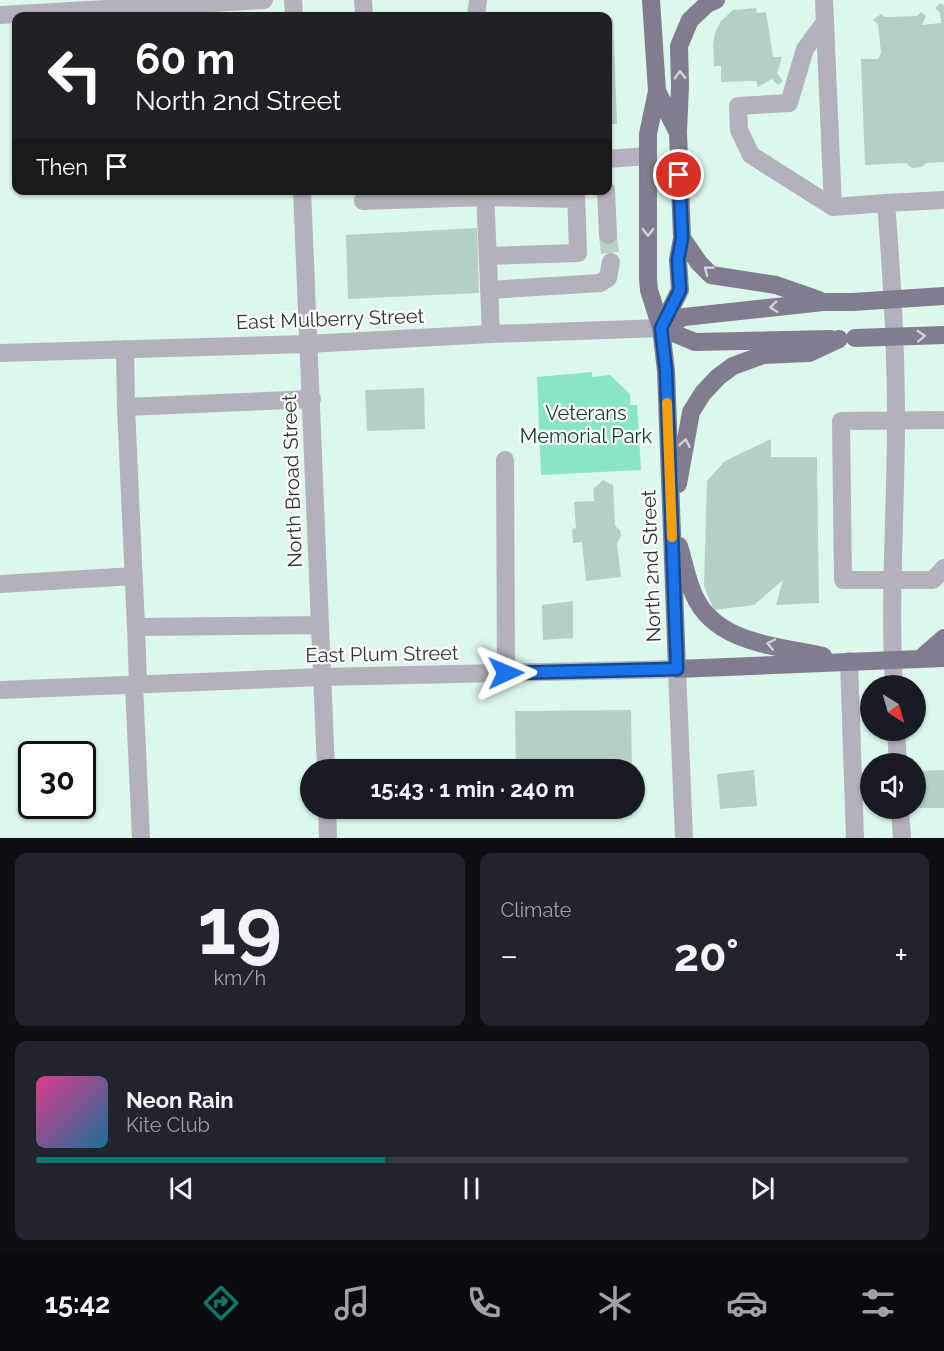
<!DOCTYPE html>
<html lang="en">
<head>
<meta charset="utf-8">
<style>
  :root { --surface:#171b24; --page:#20242c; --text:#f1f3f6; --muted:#9ea1a6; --line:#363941; --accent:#0f766e }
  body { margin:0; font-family:Raleway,sans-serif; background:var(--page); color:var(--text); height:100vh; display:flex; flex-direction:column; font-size:22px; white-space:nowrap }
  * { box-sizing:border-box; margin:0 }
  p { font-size:20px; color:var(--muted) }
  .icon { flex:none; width:33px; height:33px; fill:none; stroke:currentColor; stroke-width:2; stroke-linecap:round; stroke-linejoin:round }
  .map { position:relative; height:838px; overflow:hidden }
  .drawer { display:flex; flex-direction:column; gap:15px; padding:15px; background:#0d0f14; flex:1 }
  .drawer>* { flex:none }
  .banner { position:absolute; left:12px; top:12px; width:600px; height:183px; border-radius:12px; box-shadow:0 2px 4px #0004; background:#202124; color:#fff; overflow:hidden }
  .needle { width:39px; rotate:143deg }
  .fabs { position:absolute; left:860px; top:675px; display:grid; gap:12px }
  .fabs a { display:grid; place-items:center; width:66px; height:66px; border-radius:50%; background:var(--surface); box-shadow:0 2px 4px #0004; font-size:30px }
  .speed { position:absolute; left:18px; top:741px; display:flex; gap:12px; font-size:30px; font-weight:700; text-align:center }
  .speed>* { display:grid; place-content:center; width:78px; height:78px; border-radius:50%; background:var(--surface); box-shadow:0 2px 4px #0004; line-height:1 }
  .speed .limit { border:3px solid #111; border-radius:9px; background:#fff; color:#111 }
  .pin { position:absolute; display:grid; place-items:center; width:51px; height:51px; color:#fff; margin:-26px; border:3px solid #fff; border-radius:50%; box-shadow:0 2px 6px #0007 }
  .me { position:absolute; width:66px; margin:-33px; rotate:89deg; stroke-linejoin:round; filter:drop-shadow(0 0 4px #0008) }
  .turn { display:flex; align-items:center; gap:21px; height:126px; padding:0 24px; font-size:27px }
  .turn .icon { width:78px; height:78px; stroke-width:2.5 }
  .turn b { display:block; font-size:42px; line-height:51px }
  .then { display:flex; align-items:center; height:57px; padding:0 24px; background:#0003; gap:12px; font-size:22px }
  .big { font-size:45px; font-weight:700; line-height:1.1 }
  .drawer .widget { flex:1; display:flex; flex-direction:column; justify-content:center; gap:9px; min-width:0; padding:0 21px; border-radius:12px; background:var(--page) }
  .drawer .dial { align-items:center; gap:0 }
  .dial b { font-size:78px; line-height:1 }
  .song { display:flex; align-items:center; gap:18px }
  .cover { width:72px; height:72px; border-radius:9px; background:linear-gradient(135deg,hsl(330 70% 55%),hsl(200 70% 35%)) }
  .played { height:6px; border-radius:3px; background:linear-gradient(90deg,var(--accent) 40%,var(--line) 40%) }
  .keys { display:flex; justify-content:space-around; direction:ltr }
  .heat { display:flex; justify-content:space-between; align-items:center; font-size:33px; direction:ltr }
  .drawer .tiles { flex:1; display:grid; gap:15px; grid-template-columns:1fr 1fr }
  .widget:last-child { grid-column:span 2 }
  .trip { position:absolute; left:300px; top:759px; width:345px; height:60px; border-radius:30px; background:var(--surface); box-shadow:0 2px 4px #0004; font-weight:700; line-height:60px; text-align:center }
  .tabs { display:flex; height:96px; justify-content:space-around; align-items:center; background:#090b0e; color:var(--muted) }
  .tabs .icon { width:42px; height:42px }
  .tabs .active { color:var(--accent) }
  .tabs b { font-size:27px; color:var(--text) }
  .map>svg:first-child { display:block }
  .green { fill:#8ae5c5 }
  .building { fill:#b5cfc5 }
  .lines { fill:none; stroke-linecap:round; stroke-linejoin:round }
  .minor-tunnel { stroke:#b9d0c7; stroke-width:18; stroke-dasharray:18 9; stroke-linecap:butt }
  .minor { stroke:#b3b1bb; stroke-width:18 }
  .major { stroke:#817d8f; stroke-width:18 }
  .major-bridge { stroke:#817d8f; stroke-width:18 }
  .oneway { stroke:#d3d2d8 }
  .route-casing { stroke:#114b97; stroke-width:15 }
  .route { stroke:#1a73e8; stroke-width:10 }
  .slow { stroke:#f59e0b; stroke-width:10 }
  .labels { text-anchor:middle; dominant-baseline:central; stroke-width:4.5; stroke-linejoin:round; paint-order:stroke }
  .street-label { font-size:20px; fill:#2c3632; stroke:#fff }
  .park-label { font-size:20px; fill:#0b4031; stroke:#fff }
</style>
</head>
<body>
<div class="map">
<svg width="944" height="838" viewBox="0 0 944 838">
  <rect width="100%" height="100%" fill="#dcf7ec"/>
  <!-- green -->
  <path class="green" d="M592,372V377L610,375L630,394V405H637L641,470L541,475L537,377Z"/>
  <!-- building -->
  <path class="building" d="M940,3L944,5V162L926,163L922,167L912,168L906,163L865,165L861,59H878L881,53L878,24L873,20L881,14L885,17L917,16L921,12L926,16L922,25L941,23L940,13L935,8Z
    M756,8L757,13L766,12L773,57H782L777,73L783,81L778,85L772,79L758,87L756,81L721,82V66H714L713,44L715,33L721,21L733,10Z
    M605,13L613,19L617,124H608V16H564V15Z
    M477,228L479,293L348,299L346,235Z
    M424,388L425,429L367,431L365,390Z
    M771,439V457H817L819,603L776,605L783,580L754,605L714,610L704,586L707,481L725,461Z
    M603,480L613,485L615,526L620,530L621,536L617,544L621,577L586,581L582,542L573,543L572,529L576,528L574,502L594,501L593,489Z
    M573,601V638L543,640L542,605Z
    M631,710L632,770H516L515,711Z
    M754,770L757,806L720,809L717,774Z
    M944,770V808H915V771Z
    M516,808H632V816L516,818Z"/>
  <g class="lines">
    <!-- minor-tunnel -->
    <path class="minor-tunnel" d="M608,235L611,262"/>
    <!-- minor -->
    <path class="minor" d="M293,0L294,16
      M363,0L364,16
      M824,0L833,207L886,203
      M0,15L264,0
      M476,16L478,0
      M825,22L805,49L789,103L738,106L739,130L751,155L833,207
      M608,159L648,156
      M302,190L326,770
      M485,190L491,334
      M606,190L608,235
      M363,201L485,197L576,199
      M489,256L578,253L576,190
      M489,290L600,283L608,278L611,262
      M125,349L126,407
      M0,353L308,344L491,334L661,328
      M312,399L126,407L136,627L319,625
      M944,420L841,421L843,580H933L944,568
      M505,460L506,673
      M0,584L134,576
      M136,627L138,684
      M849,661L855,838
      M134,685L141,838
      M894,686C889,598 896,509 896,421C896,349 892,276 886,203L944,200
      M0,690L322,677L677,669L684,838
      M896,730L898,764
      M327,808L328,838
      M900,808L902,838"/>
    <!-- major -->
    <path class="major" d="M651,0L657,91L648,134V279L649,290L661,328L666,371L677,669L944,658
      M657,91L678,133L682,238L678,260L680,290L661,328
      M678,132L680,86L679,46L690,20L707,4L716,0
      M682,238L699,263L711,275L776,285L819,300
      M661,328L695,342L831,339
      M661,328L684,317L823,302H853
      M678,484L691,412L703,393L718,377L733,366L763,355L809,353L839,339
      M679,546C684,562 687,580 694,595C715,644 779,646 823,656
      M920,659L944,638"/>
    <!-- major-bridge -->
    <path class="major-bridge" d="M853,302L944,296
      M855,338L944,335"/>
  </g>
  <!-- one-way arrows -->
  <defs><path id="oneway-chevron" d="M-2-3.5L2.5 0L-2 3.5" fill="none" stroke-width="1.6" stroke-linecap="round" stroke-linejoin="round" transform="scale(1.5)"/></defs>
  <g class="oneway">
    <use href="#oneway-chevron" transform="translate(680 75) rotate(-92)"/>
    <use href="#oneway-chevron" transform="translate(648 232) rotate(90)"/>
    <use href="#oneway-chevron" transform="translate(708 270) rotate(-143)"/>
    <use href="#oneway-chevron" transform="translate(774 307) rotate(174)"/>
    <use href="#oneway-chevron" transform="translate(921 336) rotate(-3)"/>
    <use href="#oneway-chevron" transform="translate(685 443) rotate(-80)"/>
    <use href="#oneway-chevron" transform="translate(771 644) rotate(-168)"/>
  </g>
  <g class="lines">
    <defs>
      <path id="route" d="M506,673L677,669L666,371L661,328L680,290L678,260L682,238L679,175"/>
    </defs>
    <!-- route casing -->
    <use href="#route" class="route-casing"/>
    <!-- route -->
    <use href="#route" class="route"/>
    <!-- slow -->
    <path class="slow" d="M667,403L672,537"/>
  </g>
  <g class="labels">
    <!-- street labels -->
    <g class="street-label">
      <text transform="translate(330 319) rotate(-2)">East Mulberry Street</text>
      <text transform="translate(292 481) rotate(-92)">North Broad Street</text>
      <text transform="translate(651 566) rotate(-92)">North 2nd Street</text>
      <text transform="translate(382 654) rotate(-1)">East Plum Street</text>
    </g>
    <!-- park labels -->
    <g class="park-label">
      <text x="586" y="413">Veterans<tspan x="586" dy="23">Memorial Park</tspan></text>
    </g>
  </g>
</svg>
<div class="fabs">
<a><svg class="needle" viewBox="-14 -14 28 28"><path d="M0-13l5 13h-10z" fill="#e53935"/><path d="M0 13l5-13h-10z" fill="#9ea1a6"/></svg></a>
<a><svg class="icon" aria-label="sound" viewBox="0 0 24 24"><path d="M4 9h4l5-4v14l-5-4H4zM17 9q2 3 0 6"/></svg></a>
</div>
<div class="speed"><div class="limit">30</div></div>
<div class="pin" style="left:679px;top:175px;background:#d93025"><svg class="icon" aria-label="arrive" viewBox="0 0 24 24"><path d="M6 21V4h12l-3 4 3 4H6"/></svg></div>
<svg class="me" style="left:506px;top:673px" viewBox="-20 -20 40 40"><path d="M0-17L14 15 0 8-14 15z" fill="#1a73e8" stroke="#fff" stroke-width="4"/></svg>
<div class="trip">15:43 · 1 min · 240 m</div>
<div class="banner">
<div class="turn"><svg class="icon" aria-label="left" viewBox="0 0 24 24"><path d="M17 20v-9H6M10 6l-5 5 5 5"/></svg><div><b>60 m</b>North 2nd Street</div></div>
<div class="then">Then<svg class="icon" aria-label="arrive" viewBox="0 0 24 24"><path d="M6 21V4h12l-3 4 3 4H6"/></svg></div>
</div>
</div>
<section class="drawer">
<div class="tiles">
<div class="widget dial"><b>19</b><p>km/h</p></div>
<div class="widget"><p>Climate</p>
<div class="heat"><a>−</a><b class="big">20°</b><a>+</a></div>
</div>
<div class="widget">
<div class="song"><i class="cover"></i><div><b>Neon Rain</b><p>Kite Club</p></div></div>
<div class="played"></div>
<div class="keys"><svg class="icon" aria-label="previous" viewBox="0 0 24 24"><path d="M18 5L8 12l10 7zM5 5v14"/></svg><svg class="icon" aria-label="pause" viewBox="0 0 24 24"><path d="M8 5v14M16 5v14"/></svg><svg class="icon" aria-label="next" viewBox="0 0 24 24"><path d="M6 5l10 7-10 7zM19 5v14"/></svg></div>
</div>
</div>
</section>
<nav class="tabs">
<b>15:42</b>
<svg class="icon active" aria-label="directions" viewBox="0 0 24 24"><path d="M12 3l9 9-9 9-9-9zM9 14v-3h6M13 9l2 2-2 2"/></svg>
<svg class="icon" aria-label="music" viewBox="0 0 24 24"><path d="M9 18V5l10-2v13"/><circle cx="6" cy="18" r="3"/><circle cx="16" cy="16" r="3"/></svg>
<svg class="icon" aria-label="phone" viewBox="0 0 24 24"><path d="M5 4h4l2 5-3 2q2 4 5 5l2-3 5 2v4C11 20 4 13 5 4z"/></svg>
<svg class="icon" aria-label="climate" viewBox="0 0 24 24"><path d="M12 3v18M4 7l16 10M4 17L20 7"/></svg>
<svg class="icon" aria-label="car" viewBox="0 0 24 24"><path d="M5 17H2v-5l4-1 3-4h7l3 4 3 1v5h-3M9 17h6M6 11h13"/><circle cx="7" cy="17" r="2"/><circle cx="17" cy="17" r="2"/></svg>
<svg class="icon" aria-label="filters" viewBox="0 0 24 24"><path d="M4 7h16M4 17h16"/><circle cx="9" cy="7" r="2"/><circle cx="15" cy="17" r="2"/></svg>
</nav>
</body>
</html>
